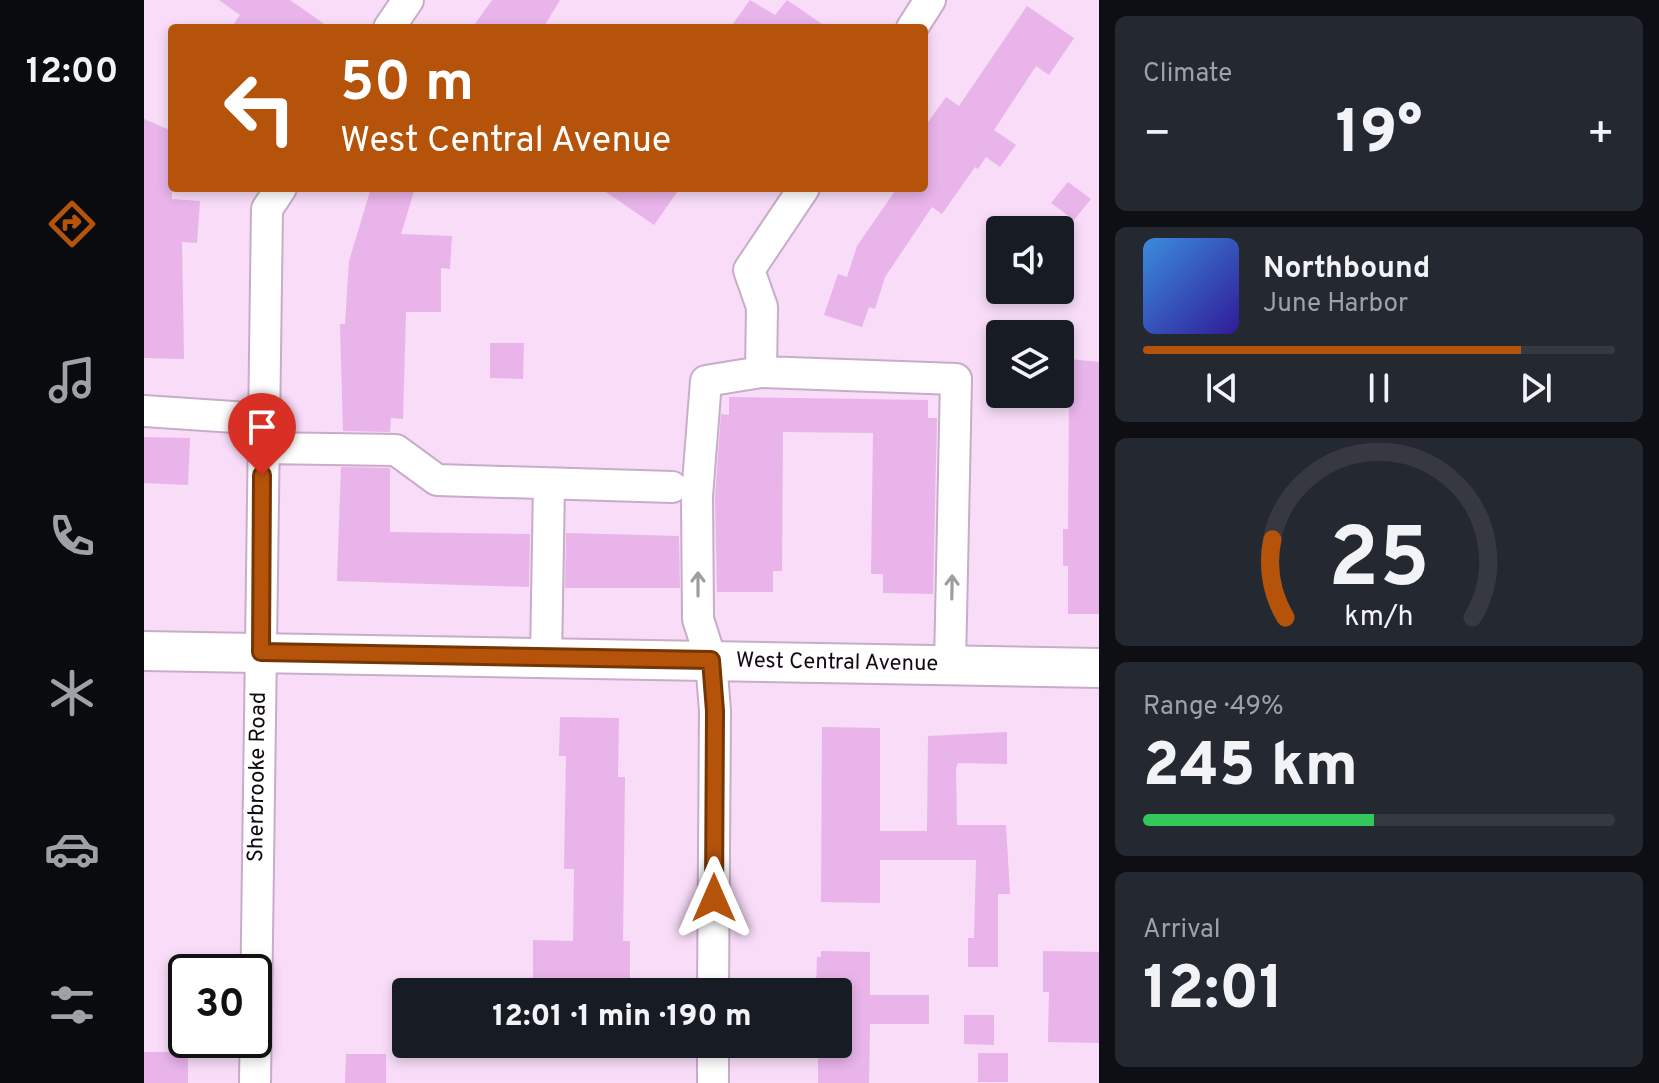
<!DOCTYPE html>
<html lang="en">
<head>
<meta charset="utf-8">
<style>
  :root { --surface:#171b24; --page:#242831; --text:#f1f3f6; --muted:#9ea1a6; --line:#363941; --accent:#b45309 }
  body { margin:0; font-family:Overpass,sans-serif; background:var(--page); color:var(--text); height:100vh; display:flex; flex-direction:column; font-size:30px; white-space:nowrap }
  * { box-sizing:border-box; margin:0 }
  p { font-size:26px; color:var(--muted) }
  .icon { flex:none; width:44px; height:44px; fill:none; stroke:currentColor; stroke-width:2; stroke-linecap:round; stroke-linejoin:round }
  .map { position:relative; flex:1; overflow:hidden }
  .drawer { display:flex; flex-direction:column; gap:16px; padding:16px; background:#0d0f14; width:560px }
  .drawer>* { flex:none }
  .hud { position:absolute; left:24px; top:24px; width:760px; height:168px; border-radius:8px; box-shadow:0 4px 12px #0003; background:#b45309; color:#fff; overflow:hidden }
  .buttons { position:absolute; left:842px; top:216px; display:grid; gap:16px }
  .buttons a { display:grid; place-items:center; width:88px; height:88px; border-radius:8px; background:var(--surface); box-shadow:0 4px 12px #0003; font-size:40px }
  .speed { position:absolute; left:24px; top:954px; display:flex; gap:16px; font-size:40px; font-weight:700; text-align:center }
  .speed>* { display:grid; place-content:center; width:104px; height:104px; border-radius:50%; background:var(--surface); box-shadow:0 4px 12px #0003; line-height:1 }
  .speed .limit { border:4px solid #111; border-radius:12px; background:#fff; color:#111 }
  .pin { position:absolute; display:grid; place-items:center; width:68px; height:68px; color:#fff; margin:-82px -34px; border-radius:50% 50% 50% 0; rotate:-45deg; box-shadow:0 0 8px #0007 }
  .pin .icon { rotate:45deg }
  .me { position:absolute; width:88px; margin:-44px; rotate:0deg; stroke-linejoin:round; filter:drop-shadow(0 0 6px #0008) }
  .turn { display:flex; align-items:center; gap:28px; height:168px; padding:0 40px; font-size:36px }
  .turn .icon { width:104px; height:104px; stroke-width:2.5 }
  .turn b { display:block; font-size:56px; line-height:68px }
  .big { font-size:60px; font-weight:800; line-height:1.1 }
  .drawer .widget { flex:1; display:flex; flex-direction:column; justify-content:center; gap:12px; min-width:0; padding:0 28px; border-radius:12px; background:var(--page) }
  .drawer .dial { align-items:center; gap:0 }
  .dial svg { height:208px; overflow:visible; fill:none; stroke:var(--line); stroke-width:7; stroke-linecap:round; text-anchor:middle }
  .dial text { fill:var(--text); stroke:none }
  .song { display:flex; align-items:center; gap:24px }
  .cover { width:96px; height:96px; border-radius:12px; background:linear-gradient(135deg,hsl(210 70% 55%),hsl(250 70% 35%)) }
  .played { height:8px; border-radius:4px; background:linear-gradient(90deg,var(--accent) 80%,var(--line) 80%) }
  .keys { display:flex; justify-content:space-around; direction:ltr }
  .heat { display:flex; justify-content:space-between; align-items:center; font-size:44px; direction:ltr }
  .charge { height:12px; border-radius:6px; background:linear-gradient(90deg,#34c759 49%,var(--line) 0) }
  .trip { position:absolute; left:248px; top:978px; width:460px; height:80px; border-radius:8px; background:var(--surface); box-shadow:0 4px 12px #0003; font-weight:800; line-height:80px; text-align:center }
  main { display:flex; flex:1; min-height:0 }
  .tabs { display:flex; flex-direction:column; width:144px; justify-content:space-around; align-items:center; background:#090b0e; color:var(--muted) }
  .tabs .icon { width:56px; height:56px }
  .tabs .current { color:var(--accent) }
  .tabs b { font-size:36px; color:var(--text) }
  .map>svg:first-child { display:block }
  .building { fill:#e8b4ea }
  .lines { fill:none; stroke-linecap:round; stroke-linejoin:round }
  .minor-casing { stroke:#c7adc8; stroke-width:34 }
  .major-casing { stroke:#c7adc8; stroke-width:42 }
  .minor { stroke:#fff; stroke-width:30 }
  .major { stroke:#fff; stroke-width:38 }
  .oneway { stroke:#a09da1 }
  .route-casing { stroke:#753606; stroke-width:20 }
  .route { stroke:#b45309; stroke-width:14 }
  .labels { text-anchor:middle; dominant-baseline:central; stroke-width:7; stroke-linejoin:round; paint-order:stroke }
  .street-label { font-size:22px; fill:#120913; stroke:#fff }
</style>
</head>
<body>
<main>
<nav class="tabs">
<b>12:00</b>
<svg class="icon current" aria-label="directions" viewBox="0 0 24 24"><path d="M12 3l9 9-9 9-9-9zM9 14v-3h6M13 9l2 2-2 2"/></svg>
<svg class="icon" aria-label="music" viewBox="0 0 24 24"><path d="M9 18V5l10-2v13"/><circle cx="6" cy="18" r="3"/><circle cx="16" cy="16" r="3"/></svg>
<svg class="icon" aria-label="phone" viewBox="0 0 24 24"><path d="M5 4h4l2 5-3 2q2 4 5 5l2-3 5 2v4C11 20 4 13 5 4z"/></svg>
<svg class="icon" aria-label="climate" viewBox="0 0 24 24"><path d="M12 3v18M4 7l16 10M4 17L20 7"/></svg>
<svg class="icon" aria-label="car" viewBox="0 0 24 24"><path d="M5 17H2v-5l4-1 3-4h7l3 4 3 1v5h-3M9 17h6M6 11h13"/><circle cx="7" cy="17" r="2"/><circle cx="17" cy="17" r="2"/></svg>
<svg class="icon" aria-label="filters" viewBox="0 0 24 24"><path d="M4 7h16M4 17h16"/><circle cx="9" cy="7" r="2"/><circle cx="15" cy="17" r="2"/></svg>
</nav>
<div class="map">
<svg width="955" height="1083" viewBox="0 0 955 1083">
  <rect width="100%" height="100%" fill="#f8dcf8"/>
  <!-- building -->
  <path class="building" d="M75,0H146L186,28H87L96,15Z
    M348,0H416L399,28H328Z
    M606,0L631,15L643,0L684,28H586Z
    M883,6L930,38L905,75L892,66L850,130L872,145L856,167L842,157L834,169L831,167L798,214L788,207L741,277L731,309L725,307L718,327L680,315L694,274L703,277L713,246L753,188H780V128L802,97L815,106Z
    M0,119L28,131V199L56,201L53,243L38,242L40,359L0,358Z
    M924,182L947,199L930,220L907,203Z
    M227,188H271L257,234L308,236L306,269L297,268V312H262L259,419L247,418L246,432L199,431L196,324H201L205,261Z
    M456,188H536L510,225Z
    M346,343H380L379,379L346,378Z
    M916,358L955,362V614H924V566H919V529H924L925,396L916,395Z
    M585,397L784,400V418H793L789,594L739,593V574H727L729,433L639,432L638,571H629V592H573L571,497L577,414L585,415Z
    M0,437L46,438L44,485L0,483Z
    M197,467L246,468V532L386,534L385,587L193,581Z
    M422,533L535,536L536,588H421Z
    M416,717L475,718L474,777H481L479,941H486V986L389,985V940L429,941L430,869H420L422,756H415Z
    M678,727L736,728V831H783L784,736L863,732V764L814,763L812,768L813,825H862L866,894H854V967H824V938H830L832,860H736V903L677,902Z
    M677,951L726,952V995H785V1024H726L725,1083H674V1055H694V989H672L673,957H677Z
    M899,951L955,952V1043L904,1042L905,992H899Z
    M820,1015H850V1045L820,1044Z
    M0,1052H44V1083H0Z
    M834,1053H864V1082H834Z
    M202,1054H242V1083H201Z"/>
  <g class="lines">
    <defs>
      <path id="minor" d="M245,28L264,0
        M768,28L786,0
        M660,188L605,270L618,307L617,372L812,379L806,665
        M0,411L119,419
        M119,448L252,450L293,480L528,487
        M402,658L405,484
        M569,992L571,711L567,660L554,619L553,496L562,381L617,372
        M111,1083L123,209L137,188
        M569,1083V1044"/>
      <path id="major" d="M0,651L955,668"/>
    </defs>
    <!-- minor casing -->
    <use href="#minor" class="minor-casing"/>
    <!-- major casing -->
    <use href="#major" class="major-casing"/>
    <!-- minor -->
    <use href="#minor" class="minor"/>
    <!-- major -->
    <use href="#major" class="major"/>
  </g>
  <!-- one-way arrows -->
  <defs><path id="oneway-shaft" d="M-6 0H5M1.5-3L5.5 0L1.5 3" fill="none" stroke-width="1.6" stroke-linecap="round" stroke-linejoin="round" transform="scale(2)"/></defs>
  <g class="oneway">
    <use href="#oneway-shaft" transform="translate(554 584) rotate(-90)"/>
    <use href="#oneway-shaft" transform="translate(808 587) rotate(-89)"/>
  </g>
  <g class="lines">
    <defs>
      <path id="route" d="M118,475L117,652L567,660L571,711L570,898"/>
    </defs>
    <!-- route casing -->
    <use href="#route" class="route-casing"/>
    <!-- route -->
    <use href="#route" class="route"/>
  </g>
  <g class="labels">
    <!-- street labels -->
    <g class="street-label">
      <text transform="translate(693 663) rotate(1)">West Central Avenue</text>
      <text transform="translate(114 777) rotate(-89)">Sherbrooke Road</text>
    </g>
  </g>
</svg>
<div class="buttons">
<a><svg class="icon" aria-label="sound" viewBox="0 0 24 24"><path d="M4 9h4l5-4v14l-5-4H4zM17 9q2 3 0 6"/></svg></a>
<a><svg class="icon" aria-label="layers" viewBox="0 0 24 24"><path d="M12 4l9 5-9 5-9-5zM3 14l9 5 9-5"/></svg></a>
</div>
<div class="speed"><div class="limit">30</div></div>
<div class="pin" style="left:118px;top:475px;background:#d93025"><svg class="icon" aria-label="arrive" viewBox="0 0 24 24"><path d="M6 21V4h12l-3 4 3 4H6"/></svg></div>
<svg class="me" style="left:570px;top:898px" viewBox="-20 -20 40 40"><path d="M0-17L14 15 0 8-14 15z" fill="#b45309" stroke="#fff" stroke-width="4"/></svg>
<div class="trip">12:01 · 1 min · 190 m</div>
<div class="hud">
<div class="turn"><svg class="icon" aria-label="left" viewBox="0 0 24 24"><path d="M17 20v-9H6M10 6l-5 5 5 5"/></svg><div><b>50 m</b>West Central Avenue</div></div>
</div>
</div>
<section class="drawer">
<div class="widget"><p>Climate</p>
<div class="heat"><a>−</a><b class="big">19°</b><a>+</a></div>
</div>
<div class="widget">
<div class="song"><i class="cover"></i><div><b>Northbound</b><p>June Harbor</p></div></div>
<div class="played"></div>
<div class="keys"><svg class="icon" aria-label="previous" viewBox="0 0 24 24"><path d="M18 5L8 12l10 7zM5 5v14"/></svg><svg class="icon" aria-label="pause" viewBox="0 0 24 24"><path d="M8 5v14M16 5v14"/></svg><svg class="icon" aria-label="next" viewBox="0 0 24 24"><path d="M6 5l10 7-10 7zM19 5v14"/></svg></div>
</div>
<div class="widget dial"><svg viewBox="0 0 100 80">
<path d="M14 69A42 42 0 1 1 86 69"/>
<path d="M14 69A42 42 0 0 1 9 39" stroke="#b45309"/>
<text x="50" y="56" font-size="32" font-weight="700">25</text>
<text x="50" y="72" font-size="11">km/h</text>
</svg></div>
<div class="widget"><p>Range · 49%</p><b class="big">245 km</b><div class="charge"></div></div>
<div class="widget"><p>Arrival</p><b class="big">12:01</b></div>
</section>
</main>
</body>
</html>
